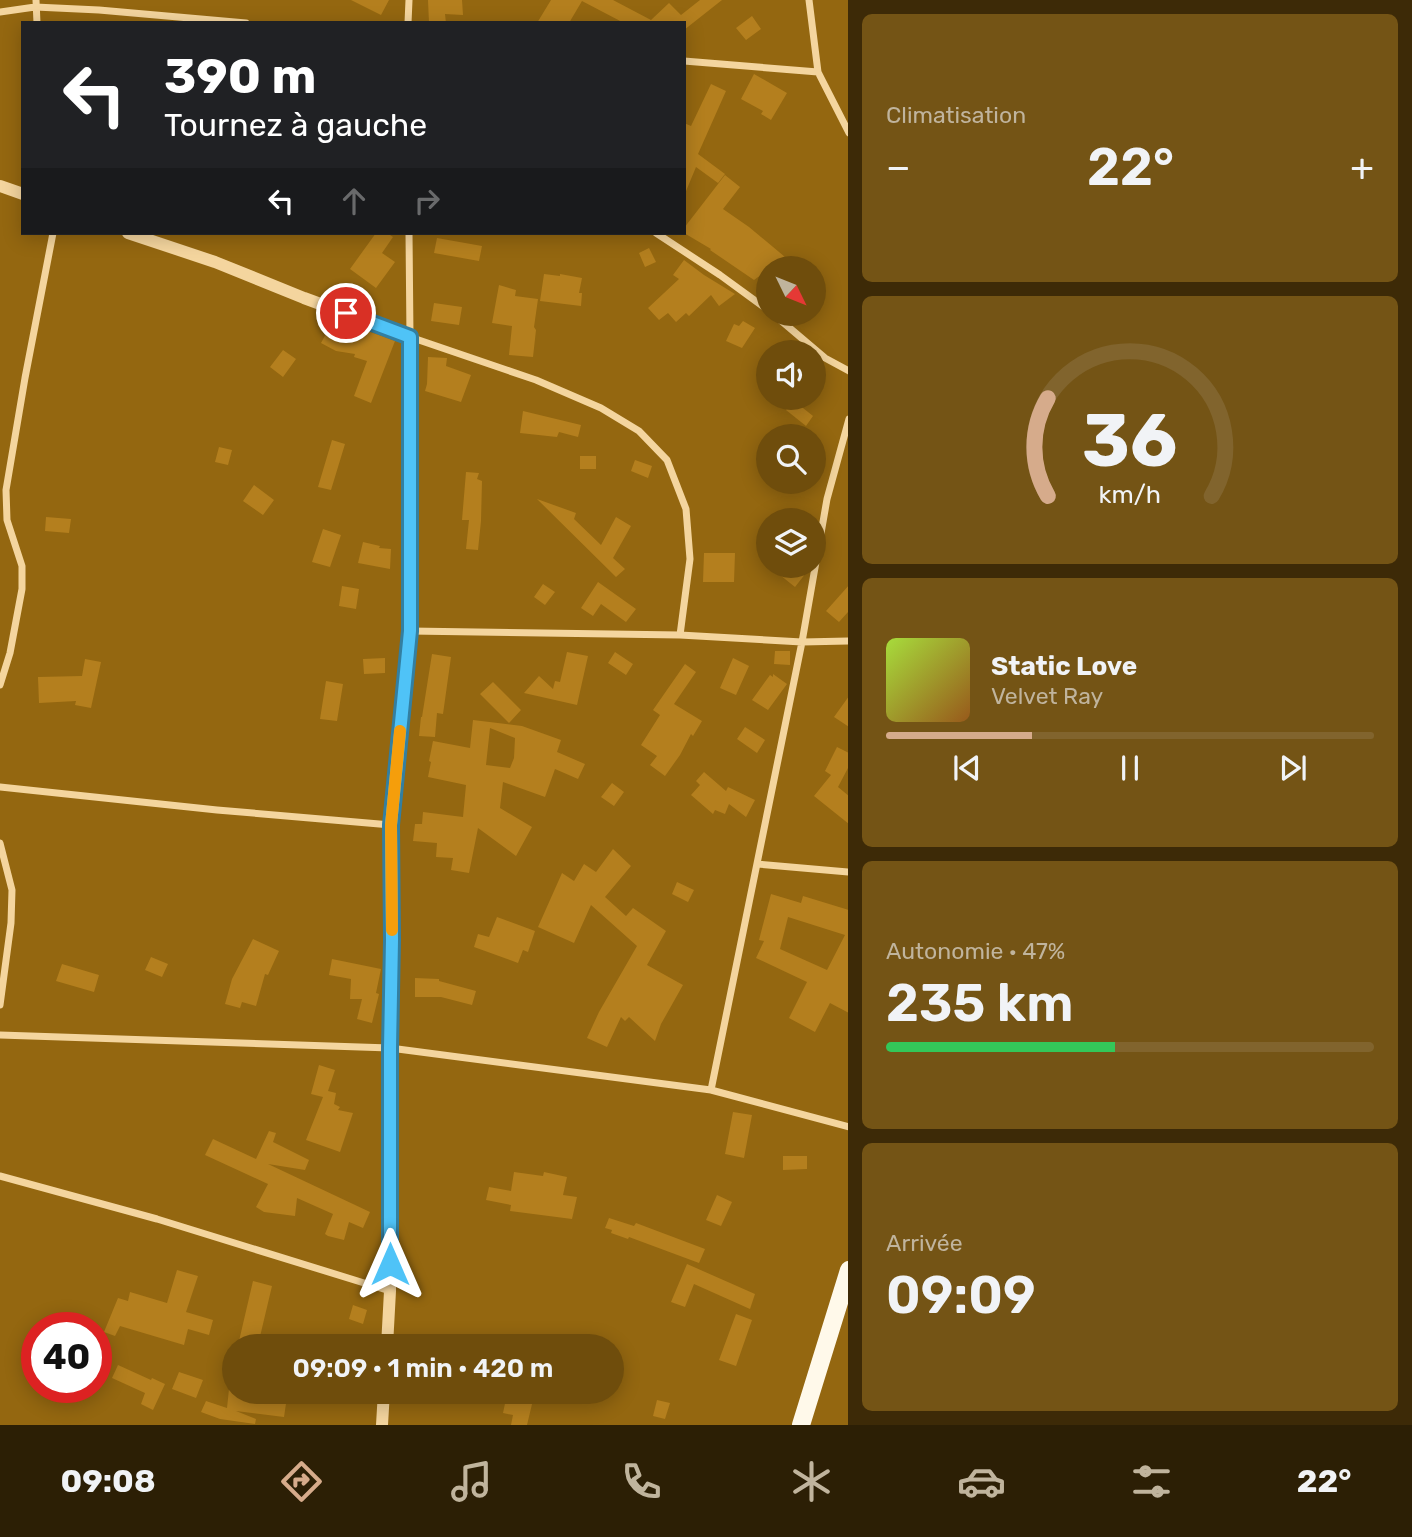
<!DOCTYPE html>
<html lang="fr">
<head>
<meta charset="utf-8">
<style>
  :root { --surface:#6f4d0c; --page:#745415; --text:#f1f3f6; --muted:#c0b49d; --line:#81642d; --accent:#d6ab8b }
  body { margin:0; font-family:Rubik,sans-serif; background:var(--page); color:var(--text); height:100vh; display:flex; flex-direction:column; font-size:26px; white-space:nowrap }
  * { box-sizing:border-box; margin:0 }
  p { font-size:23px; color:var(--muted) }
  .icon { flex:none; width:38px; height:38px; fill:none; stroke:currentColor; stroke-width:2; stroke-linecap:round; stroke-linejoin:round }
  .map { position:relative; flex:1; overflow:hidden }
  .side { display:flex; flex-direction:column; gap:14px; padding:14px; background:#3d2a07; width:564px }
  .side>* { flex:none }
  .hud { position:absolute; left:21px; top:21px; width:665px; height:214px; border-radius:0px; box-shadow:0 4px 18px #0003; background:#202124; color:#fff; overflow:hidden }
  .needle { width:46px; rotate:133deg }
  .tools { position:absolute; left:756px; top:256px; display:grid; gap:14px }
  .tools a { display:grid; place-items:center; width:70px; height:70px; border-radius:50%; background:var(--surface); box-shadow:0 4px 18px #0003; font-size:35px }
  .speed { position:absolute; left:21px; top:1312px; display:flex; gap:14px; font-size:35px; font-weight:700; text-align:center }
  .speed>* { display:grid; place-content:center; width:91px; height:91px; border-radius:50%; background:var(--surface); box-shadow:0 4px 18px #0003; line-height:1 }
  .speed .limit { border:10px solid #d22; background:#fff; color:#111 }
  .pin { position:absolute; display:grid; place-items:center; width:60px; height:60px; color:#fff; margin:-30px; border:4px solid #fff; border-radius:50%; box-shadow:0 2px 7px #0007 }
  .me { position:absolute; width:77px; margin:-38px; rotate:0deg; stroke-linejoin:round; filter:drop-shadow(0 0 5px #0008) }
  .turn { display:flex; align-items:center; gap:24px; height:147px; padding:0 28px; font-size:32px }
  .turn .icon { width:91px; height:91px; stroke-width:2.5 }
  .turn b { display:block; font-size:49px; line-height:60px }
  .lanes { display:flex; align-items:center; height:66px; padding:0 28px; background:#0003; justify-content:center; gap:35px; direction:ltr }
  .lanes .off { opacity:.35 }
  .big { font-size:52px; font-weight:600; line-height:1.1 }
  .side .tile { flex:1; display:flex; flex-direction:column; justify-content:center; gap:10px; min-width:0; padding:0 24px; border-radius:10px; background:var(--page) }
  .side .dial { align-items:center; gap:0 }
  .dial svg { height:182px; overflow:visible; fill:none; stroke:var(--line); stroke-width:7; stroke-linecap:round; text-anchor:middle }
  .dial text { fill:var(--text); stroke:none }
  .song { display:flex; align-items:center; gap:21px }
  .cover { width:84px; height:84px; border-radius:10px; background:linear-gradient(135deg,hsl(80 70% 55%),hsl(30 70% 35%)) }
  .played { height:7px; border-radius:4px; background:linear-gradient(90deg,var(--accent) 30%,var(--line) 30%) }
  .keys { display:flex; justify-content:space-around; direction:ltr }
  .heat { display:flex; justify-content:space-between; align-items:center; font-size:38px; direction:ltr }
  .charge { height:10px; border-radius:5px; background:linear-gradient(90deg,#34c759 47%,var(--line) 0) }
  .trip { position:absolute; left:222px; top:1334px; width:402px; height:70px; border-radius:35px; background:var(--surface); box-shadow:0 4px 18px #0003; font-weight:600; line-height:70px; text-align:center }
  .tabs { display:flex; height:112px; justify-content:space-around; align-items:center; background:#2c1f05; color:var(--muted) }
  .tabs .icon { width:49px; height:49px }
  .tabs .on { color:var(--accent) }
  .tabs b { font-size:32px; color:var(--text) }
  main { display:flex; flex:1; min-height:0 }
  .map>svg:first-child { display:block }
  .building { fill:#b47f1e; fill-rule:evenodd }
  .lines { fill:none; stroke-linecap:round; stroke-linejoin:round }
  .minor { stroke:#f4d59e; stroke-width:7 }
  .tertiary { stroke:#f4d59e; stroke-width:12 }
  .primary { stroke:#fff9ea; stroke-width:18 }
  .route-casing { stroke:#337fa1; stroke-width:18 }
  .route { stroke:#4fc3f7; stroke-width:12 }
  .slow { stroke:#f59e0b; stroke-width:12 }
</style>
</head>
<body>
<main>
<div class="map">
<svg width="849" height="1425" viewBox="0 0 849 1425">
  <rect width="100%" height="100%" fill="#946710"/>
  <!-- building -->
  <path class="building" d="M351,0H389L381,15Z
    M428,0H462L463,15L445,14L446,23H429Z
    M551,0H613L651,20L669,3L681,15L700,0H722L684,30V23H624L582,1L569,23H537Z
    M752,16L761,29L746,40L736,28Z
    M754,74L787,93L771,120L761,114L763,111L741,99Z
    M711,84L726,91L698,154L725,174L718,183L696,167L684,196V123L691,126Z
    M725,175L740,187L723,209L749,227L785,257L771,268H768V270L754,280L710,250L711,249L684,233V228Z
    M376,233H387L393,237L382,253L395,262L376,288L350,269Z
    M437,238L482,246L479,261L434,253Z
    M649,248L656,262L645,267L639,253Z
    M684,260L704,275L735,294L719,306L711,295L689,316L686,313L676,322L668,313L659,320L648,308L679,279L673,275Z
    M544,274L560,276V274L582,278L579,293H582L581,306L540,301Z
    M499,285L516,290L515,296L538,299L534,327L536,330L533,357L509,355L512,326L492,323Z
    M434,303L462,307L459,325L431,321Z
    M334,319L363,334L365,330L395,341L371,403L354,396L367,361L354,357L355,354L336,351L321,343Z
    M743,321L755,328L742,348L726,341L734,324L739,326Z
    M283,350L296,359L283,377L270,367Z
    M428,357L447,358L446,366L471,375L461,402L425,391L427,384Z
    M793,400L813,416L806,426L786,410Z
    M523,411L581,425L578,437L559,432L557,437L520,433Z
    M332,440L345,444L331,490L318,487Z
    M219,447L232,450L228,465L215,462Z
    M580,456H596V469H580Z
    M635,460L652,466L648,478L631,471Z
    M466,472L479,473L477,479L482,481L481,521L478,550L466,549L469,520H462Z
    M254,485L274,500L263,515L243,501Z
    M537,499L576,513L574,519L601,545L616,517L631,526L613,558L625,569L616,577Z
    M46,517L71,519L69,533L45,531Z
    M323,529L341,535L330,567L312,562Z
    M363,542L380,546L379,548L391,549L390,569L358,563Z
    M704,553H735L734,582H703Z
    M787,565H796L806,573L795,587L780,575Z
    M598,582L636,609L626,622L601,604L593,616L581,608Z
    M543,584L555,592L545,605L534,597Z
    M849,585V611L839,622L826,611Z
    M342,586L359,589L356,609L339,606Z
    M775,651H790V665L774,664Z
    M567,652L588,656L577,705L524,693L539,676L553,689L555,681L560,682Z
    M615,652L633,664L626,675L608,663Z
    M432,654L451,657L443,714L437,713L435,737L419,736L421,717H422Z
    M385,658V673L364,674L363,659Z
    M733,658L749,666L736,695L720,688Z
    M85,659L101,662L91,708L75,705L76,701L39,703L38,677L82,676Z
    M685,664L696,672L674,704L702,721L693,736L691,734L680,755L665,776L650,765L657,756L641,745L660,715L653,710Z
    M773,674L787,684L768,710L752,700L770,675L773,677Z
    M326,681L343,684L337,721L320,719Z
    M493,682L521,710L509,723L480,694Z
    M849,696V727L834,717Z
    M473,720L522,726L561,740L557,752L585,764L578,779L555,769L545,797L503,782L500,808L532,827L516,856L478,828L469,873L451,870L453,858L436,857L437,843L413,841L415,824H422L423,812L463,817L466,785L428,777L431,762L429,761L433,741L470,748ZM490,728L515,738L514,758L510,768L486,765Z
    M745,727L765,740L757,753L737,739Z
    M837,747L849,753V766L838,787L849,796V824L814,796L831,775L825,771Z
    M704,772L726,791L728,787L755,800L746,817L729,804L725,814L715,810L713,814L691,795L700,785L696,781Z
    M612,783L624,792L614,806L601,797Z
    M613,849L631,866L605,897L626,916L633,908L666,931L647,965L683,985L661,1024L655,1041L629,1017L625,1021L621,1017L607,1047L587,1038L599,1012L637,946L591,905L574,943L538,927L562,873L574,881L584,864L596,872Z
    M677,882L694,890L688,902L672,894Z
    M771,894L801,903L803,896L849,910V1013L830,1003L815,1032L789,1018L807,982L756,958L764,941L759,940ZM788,917L845,935L827,970L780,949Z
    M497,917L535,931L528,952L523,950L518,963L474,947L478,934L489,937Z
    M253,939L279,951L268,975L265,974L256,1006L242,1002L240,1008L225,1004L232,979Z
    M151,957L168,964L162,977L145,970Z
    M332,959L381,969L376,993L379,994L372,1023L357,1019L362,999H350L351,979L329,975Z
    M62,964L99,975L94,992L56,981Z
    M415,978L439,979V981L476,991L472,1005L441,997H415Z
    M319,1065L335,1070L328,1091L336,1093L334,1104L340,1107L338,1110L353,1113L340,1152L306,1140L323,1097L311,1094Z
    M733,1112L752,1115L744,1158L725,1154Z
    M269,1131L276,1133L273,1142L309,1160L305,1170L268,1164L370,1212L363,1228L349,1222L344,1240L328,1236L325,1234L333,1214L297,1198L295,1216L264,1212L256,1207L268,1184L205,1155L213,1139L256,1159Z
    M783,1156H807V1169L783,1170Z
    M514,1172L543,1176L544,1172L567,1177L563,1195L577,1197L572,1219L510,1211L511,1205L486,1200L489,1187L511,1191Z
    M717,1195L732,1202L721,1226L706,1220Z
    M609,1218L634,1226L636,1223L705,1249L699,1263L629,1237L628,1239L611,1233L612,1230L605,1228Z
    M687,1264L755,1294L750,1309L694,1284L685,1307L671,1302Z
    M177,1270L198,1276L186,1312L213,1320L209,1335L188,1329L184,1345L120,1326L115,1336L104,1332L118,1298L128,1301L130,1292L167,1303Z
    M253,1281L272,1286L258,1345L239,1341Z
    M353,1305L367,1310L363,1324L349,1319Z
    M736,1314L752,1320L736,1366L719,1360Z
    M118,1365L151,1380L152,1378L165,1384L153,1410L141,1404L145,1393L112,1378Z
    M179,1372L203,1380L196,1398L172,1389Z
    M229,1389L234,1390V1391L287,1397L284,1417L236,1411L256,1419L255,1424L220,1419L201,1412L206,1401L227,1408Z
    M507,1394L533,1400L527,1425H511L513,1415L503,1413Z
    M657,1400L670,1403L665,1419L653,1416Z"/>
  <g class="lines">
    <!-- minor -->
    <path class="minor" d="M36,0L37,23
      M809,0L818,72L849,133
      M0,12L35,7L99,10L246,23
      M408,23L409,0
      M684,61L818,72
      M409,233L410,337L536,380L601,408L639,431L667,460L686,509L690,559L680,635
      M656,233L720,275L768,310
      M772,313L825,358L849,371
      M410,631L680,635L802,642L849,641
      M0,685L10,653L22,589V566L7,520L6,490L25,378L53,233
      M0,787L217,810L391,825
      M0,843L12,890L11,923L0,1005
      M757,864L849,872
      M0,1035L390,1048L711,1090L849,1127
      M711,1090L802,642L827,499L849,419
      M0,1176L157,1219L390,1291"/>
    <!-- tertiary -->
    <path class="tertiary" d="M0,186L23,194
      M128,233L215,262L304,298L410,337V631L391,825L392,940L390,1048V1291L387,1346
      M382,1425L384,1391"/>
    <!-- primary -->
    <path class="primary" d="M801,1425L849,1270"/>
  </g>
  <g class="lines">
    <defs>
      <path id="route" d="M346,313L410,337V631L391,825L392,940L390,1048V1264"/>
    </defs>
    <!-- route casing -->
    <use href="#route" class="route-casing"/>
    <!-- route -->
    <use href="#route" class="route"/>
    <!-- slow -->
    <path class="slow" d="M392,930L391,825L400,731"/>
  </g>
</svg>
<div class="tools">
<a><svg class="needle" viewBox="-14 -14 28 28"><path d="M0-13l5 13h-10z" fill="#e53935"/><path d="M0 13l5-13h-10z" fill="#c0b49d"/></svg></a>
<a><svg class="icon" aria-label="sound" viewBox="0 0 24 24"><path d="M4 9h4l5-4v14l-5-4H4zM17 9q2 3 0 6"/></svg></a>
<a><svg class="icon" aria-label="search" viewBox="0 0 24 24"><circle cx="10" cy="10" r="6"/><path d="M15 15l6 6"/></svg></a>
<a><svg class="icon" aria-label="layers" viewBox="0 0 24 24"><path d="M12 4l9 5-9 5-9-5zM3 14l9 5 9-5"/></svg></a>
</div>
<div class="speed"><div class="limit">40</div></div>
<div class="pin" style="left:346px;top:313px;background:#d93025"><svg class="icon" aria-label="arrive" viewBox="0 0 24 24"><path d="M6 21V4h12l-3 4 3 4H6"/></svg></div>
<svg class="me" style="left:390px;top:1264px" viewBox="-20 -20 40 40"><path d="M0-17L14 15 0 8-14 15z" fill="#4fc3f7" stroke="#fff" stroke-width="4"/></svg>
<div class="trip">09:09 · 1 min · 420 m</div>
<div class="hud">
<div class="turn"><svg class="icon" aria-label="left" viewBox="0 0 24 24"><path d="M17 20v-9H6M10 6l-5 5 5 5"/></svg><div><b>390 m</b>Tournez à gauche</div></div>
<div class="lanes"><svg class="icon" aria-label="left" viewBox="0 0 24 24"><path d="M17 20v-9H6M10 6l-5 5 5 5"/></svg><svg class="icon off" aria-label="ahead" viewBox="0 0 24 24"><path d="M12 20V5M6 11l6-6 6 6"/></svg><svg class="icon off" aria-label="right" viewBox="0 0 24 24"><path d="M7 20v-9h11M14 6l5 5-5 5"/></svg></div>
</div>
</div>
<section class="side">
<div class="tile"><p>Climatisation</p>
<div class="heat"><a>−</a><b class="big">22°</b><a>+</a></div>
</div>
<div class="tile dial"><svg viewBox="0 0 100 80">
<path d="M14 69A42 42 0 1 1 86 69"/>
<path d="M14 69A42 42 0 0 1 14 26" stroke="#d6ab8b"/>
<text x="50" y="56" font-size="32" font-weight="700">36</text>
<text x="50" y="72" font-size="11">km/h</text>
</svg></div>
<div class="tile">
<div class="song"><i class="cover"></i><div><b>Static Love</b><p>Velvet Ray</p></div></div>
<div class="played"></div>
<div class="keys"><svg class="icon" aria-label="previous" viewBox="0 0 24 24"><path d="M18 5L8 12l10 7zM5 5v14"/></svg><svg class="icon" aria-label="pause" viewBox="0 0 24 24"><path d="M8 5v14M16 5v14"/></svg><svg class="icon" aria-label="next" viewBox="0 0 24 24"><path d="M6 5l10 7-10 7zM19 5v14"/></svg></div>
</div>
<div class="tile"><p>Autonomie · 47%</p><b class="big">235 km</b><div class="charge"></div></div>
<div class="tile"><p>Arrivée</p><b class="big">09:09</b></div>
</section>
</main>
<nav class="tabs">
<b>09:08</b>
<svg class="icon on" aria-label="directions" viewBox="0 0 24 24"><path d="M12 3l9 9-9 9-9-9zM9 14v-3h6M13 9l2 2-2 2"/></svg>
<svg class="icon" aria-label="music" viewBox="0 0 24 24"><path d="M9 18V5l10-2v13"/><circle cx="6" cy="18" r="3"/><circle cx="16" cy="16" r="3"/></svg>
<svg class="icon" aria-label="phone" viewBox="0 0 24 24"><path d="M5 4h4l2 5-3 2q2 4 5 5l2-3 5 2v4C11 20 4 13 5 4z"/></svg>
<svg class="icon" aria-label="climate" viewBox="0 0 24 24"><path d="M12 3v18M4 7l16 10M4 17L20 7"/></svg>
<svg class="icon" aria-label="car" viewBox="0 0 24 24"><path d="M5 17H2v-5l4-1 3-4h7l3 4 3 1v5h-3M9 17h6M6 11h13"/><circle cx="7" cy="17" r="2"/><circle cx="17" cy="17" r="2"/></svg>
<svg class="icon" aria-label="filters" viewBox="0 0 24 24"><path d="M4 7h16M4 17h16"/><circle cx="9" cy="7" r="2"/><circle cx="15" cy="17" r="2"/></svg>
<b>22°</b>
</nav>
</body>
</html>
